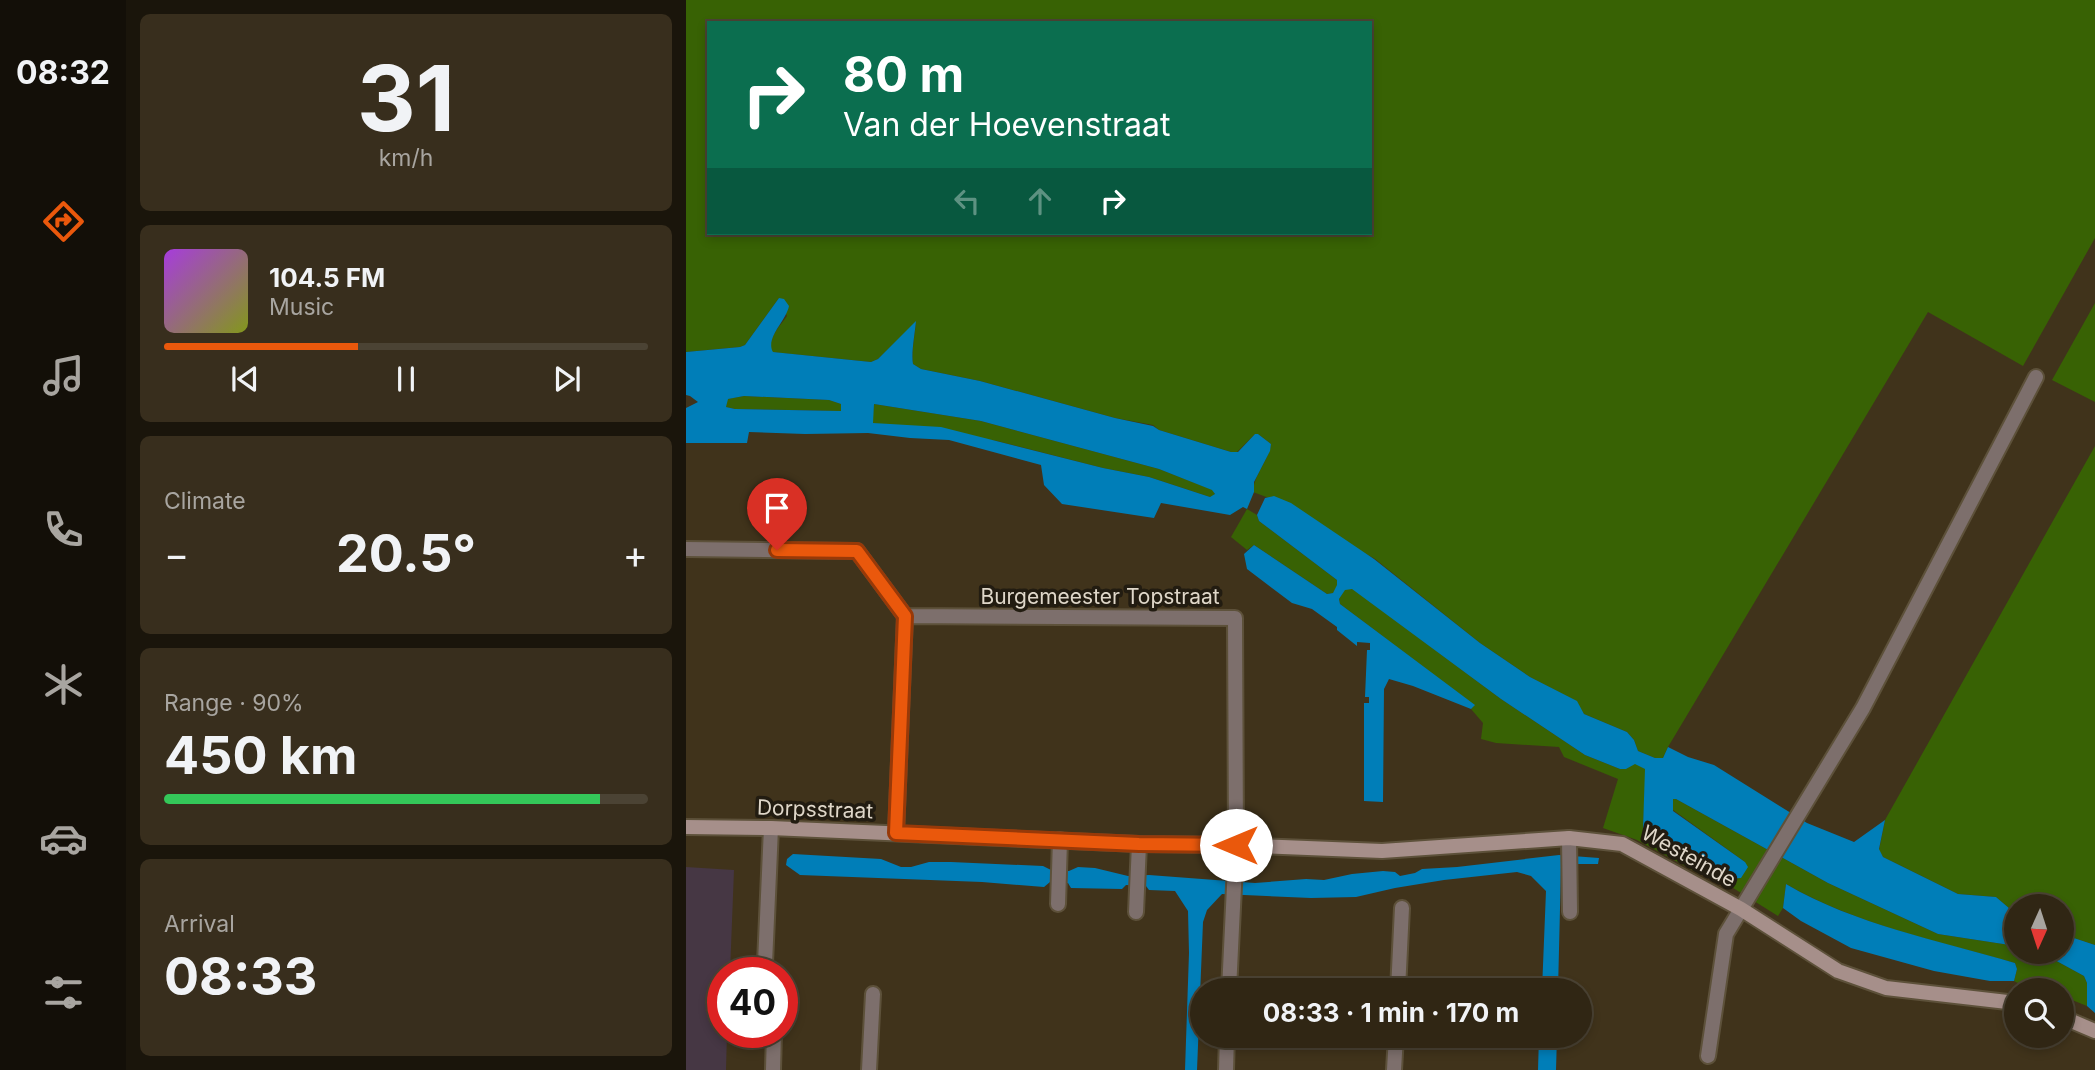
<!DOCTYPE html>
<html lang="en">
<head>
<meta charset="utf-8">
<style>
  :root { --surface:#302614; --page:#382e1d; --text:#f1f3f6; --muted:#a8a5a0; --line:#4b4334; --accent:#ea580c }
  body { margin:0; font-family:Inter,sans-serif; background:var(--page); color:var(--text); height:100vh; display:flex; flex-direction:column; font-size:26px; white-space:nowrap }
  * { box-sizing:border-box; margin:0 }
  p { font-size:23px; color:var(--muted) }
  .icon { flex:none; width:38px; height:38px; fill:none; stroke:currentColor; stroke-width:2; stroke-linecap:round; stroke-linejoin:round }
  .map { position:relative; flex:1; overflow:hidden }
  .details { display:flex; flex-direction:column; gap:14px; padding:14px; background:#1a150b; width:560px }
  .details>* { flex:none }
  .hud { position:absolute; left:21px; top:21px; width:665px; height:214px; border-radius:0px; box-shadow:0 4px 10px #0003,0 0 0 2px var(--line); background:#0b6e4f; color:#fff; overflow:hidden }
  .needle { width:46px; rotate:183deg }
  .tools { position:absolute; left:1318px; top:894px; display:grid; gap:14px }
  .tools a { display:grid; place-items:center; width:70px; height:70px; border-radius:50%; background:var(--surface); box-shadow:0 4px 10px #0003,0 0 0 2px var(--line); font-size:35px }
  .speed { position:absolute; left:21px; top:957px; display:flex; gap:14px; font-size:35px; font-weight:700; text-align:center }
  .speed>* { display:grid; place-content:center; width:91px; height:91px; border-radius:50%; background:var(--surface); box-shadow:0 4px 10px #0003,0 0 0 2px var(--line); line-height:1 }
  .speed .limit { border:10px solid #d22; background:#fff; color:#111 }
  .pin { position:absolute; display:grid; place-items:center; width:60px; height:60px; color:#fff; margin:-72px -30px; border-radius:50% 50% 50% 0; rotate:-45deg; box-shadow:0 0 7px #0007 }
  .pin .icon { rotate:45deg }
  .me { position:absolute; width:77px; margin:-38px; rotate:270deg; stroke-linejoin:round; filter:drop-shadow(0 0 5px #0008) }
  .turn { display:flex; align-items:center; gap:24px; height:147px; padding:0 21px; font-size:32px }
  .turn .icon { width:91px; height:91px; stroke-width:2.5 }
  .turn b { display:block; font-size:49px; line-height:60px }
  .lanes { display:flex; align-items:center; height:66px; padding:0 21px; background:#0003; justify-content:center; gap:35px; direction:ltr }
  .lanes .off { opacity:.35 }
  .big { font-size:52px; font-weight:700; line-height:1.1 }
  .details .widget { flex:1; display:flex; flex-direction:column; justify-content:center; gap:10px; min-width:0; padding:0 24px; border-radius:10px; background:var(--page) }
  .details .dial { align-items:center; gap:0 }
  .dial b { font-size:91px; line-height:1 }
  .song { display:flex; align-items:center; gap:21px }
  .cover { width:84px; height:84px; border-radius:10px; background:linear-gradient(135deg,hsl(280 70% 55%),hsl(70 70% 35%)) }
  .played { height:7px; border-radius:4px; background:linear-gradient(90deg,var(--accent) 40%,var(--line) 40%) }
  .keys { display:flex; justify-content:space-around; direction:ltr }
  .heat { display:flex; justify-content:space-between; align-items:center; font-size:38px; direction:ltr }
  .charge { height:10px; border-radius:5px; background:linear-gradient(90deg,#34c759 90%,var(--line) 0) }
  .trip { position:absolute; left:504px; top:978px; width:402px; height:70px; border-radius:35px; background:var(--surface); box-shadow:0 4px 10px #0003,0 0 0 2px var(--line); font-weight:700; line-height:70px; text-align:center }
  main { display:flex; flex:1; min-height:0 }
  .menu { display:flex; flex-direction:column; width:126px; justify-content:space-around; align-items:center; background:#130f08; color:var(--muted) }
  .menu .icon { width:49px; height:49px }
  .menu .on { color:var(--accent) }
  .menu b { font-size:32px; color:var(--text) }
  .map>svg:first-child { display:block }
  .education { fill:#463744 }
  .green { fill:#386204; fill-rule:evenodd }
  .water { fill:#007eb8; fill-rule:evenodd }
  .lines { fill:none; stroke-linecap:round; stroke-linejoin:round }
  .lane-casing { stroke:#5d513a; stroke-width:18 }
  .street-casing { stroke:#5d513a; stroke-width:18 }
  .secondary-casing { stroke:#5d513a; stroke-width:18 }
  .lane { stroke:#7d6f6c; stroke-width:14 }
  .street { stroke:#7d6f6c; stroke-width:14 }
  .secondary { stroke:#a68f8a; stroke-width:14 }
  .route-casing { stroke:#983908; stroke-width:18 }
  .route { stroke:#ea580c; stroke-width:12 }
  .labels { text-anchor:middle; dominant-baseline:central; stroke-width:7; stroke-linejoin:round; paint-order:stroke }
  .street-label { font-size:21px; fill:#dfd7c9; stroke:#221c11 }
</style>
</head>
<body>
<main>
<nav class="menu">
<b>08:32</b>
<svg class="icon on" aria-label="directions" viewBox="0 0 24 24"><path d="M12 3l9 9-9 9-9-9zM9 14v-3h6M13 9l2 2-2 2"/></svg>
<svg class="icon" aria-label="music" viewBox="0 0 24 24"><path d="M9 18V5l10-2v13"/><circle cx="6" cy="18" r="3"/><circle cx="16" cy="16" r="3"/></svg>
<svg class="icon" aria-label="phone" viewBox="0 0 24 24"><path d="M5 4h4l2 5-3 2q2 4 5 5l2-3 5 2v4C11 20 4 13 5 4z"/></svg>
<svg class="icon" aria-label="climate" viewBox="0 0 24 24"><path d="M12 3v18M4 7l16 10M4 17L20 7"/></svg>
<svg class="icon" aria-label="car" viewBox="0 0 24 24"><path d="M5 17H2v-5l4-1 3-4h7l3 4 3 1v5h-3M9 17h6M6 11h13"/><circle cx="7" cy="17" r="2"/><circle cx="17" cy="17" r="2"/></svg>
<svg class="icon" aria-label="filters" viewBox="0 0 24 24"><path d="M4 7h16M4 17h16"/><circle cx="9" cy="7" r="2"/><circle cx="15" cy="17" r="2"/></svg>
</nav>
<section class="details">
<div class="widget dial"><b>31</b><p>km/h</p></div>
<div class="widget">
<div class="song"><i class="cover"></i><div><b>104.5 FM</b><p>Music</p></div></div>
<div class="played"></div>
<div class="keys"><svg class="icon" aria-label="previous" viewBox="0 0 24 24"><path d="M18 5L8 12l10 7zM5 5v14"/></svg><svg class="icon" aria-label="pause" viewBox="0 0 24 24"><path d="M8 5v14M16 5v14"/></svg><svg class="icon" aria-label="next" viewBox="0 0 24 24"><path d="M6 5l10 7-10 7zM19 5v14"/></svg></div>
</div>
<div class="widget"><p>Climate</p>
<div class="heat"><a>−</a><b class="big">20.5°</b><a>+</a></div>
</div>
<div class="widget"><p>Range · 90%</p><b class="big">450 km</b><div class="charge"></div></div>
<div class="widget"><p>Arrival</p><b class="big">08:33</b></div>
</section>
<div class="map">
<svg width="1409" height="1070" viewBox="0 0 1409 1070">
  <rect width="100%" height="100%" fill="#40331b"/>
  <!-- education -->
  <path class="education" d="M0,867L48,870L44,973H37V1032L41,1033L40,1070H0Z"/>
  <!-- green -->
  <path class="green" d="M0,0H1409V238L1337,366L1242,312L982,747L977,758H969L952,751L948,740L941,732L898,714L890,701L844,677L794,643L689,559L583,498L567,492C568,474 582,462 585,444L572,434H569L551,452H545L473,430L467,425L429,418L294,381L235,369L227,364C225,355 229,333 230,322L192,359L185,362L86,352C80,340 94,326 101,316L93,298L59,345L54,347L0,352ZM23,23H684V233H23Z
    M1409,303V402L1366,380Z
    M58,396L143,400L155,404V411L49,409L40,407L41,399Z
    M188,404L295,421L473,469L527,490L529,495L524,497L463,477L417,468L311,441L186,423Z
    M1409,446V945L1376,934V906H1330V914L1310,897L1272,894L1197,857L1193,850L1199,820Z
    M561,509L571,515L573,521L651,580L652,585L647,593L641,594L568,545L561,550L545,537Z
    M659,589H667L815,699L899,755L934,769H940L949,763L960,769L957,828L961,832L1042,879L1055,878L1059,862L987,810V799H990L1142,883L1252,934L1330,946V952H1354L1398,976L1401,983V1006L1376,996V990C1357,990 1344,990 1328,981L1331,969L1329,963C1252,941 1171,925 1100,884L1097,908L1092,916L1044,886L1012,873L951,840L917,828L932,779L878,757L873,747L810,743L795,739L797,723L785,709L788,705L654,604L653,599Z"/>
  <!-- water -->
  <path class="water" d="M93,298L98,299L103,306C100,321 79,338 87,352L185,362L192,359L230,321C229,333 225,353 227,364L235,369L294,381L429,418L467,426L473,430L545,452H552L569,434H572L585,444L584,451L568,482V492L561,509L557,507L544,515L475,503L468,518L376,504L358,485L355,465L263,440L224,438L182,433L119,434L63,432L61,443H0V408L12,402L4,396L0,395V352L54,347L59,345ZM58,396L143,400L155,404V411L49,409L40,407L42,399ZM188,404L295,421L473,469L526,490L529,494L524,497L463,477L417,468L255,427L187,423Z
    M588,496L605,503L688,559L794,643L844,677L891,701L898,714L941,732L948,740L952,751L969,758H977L982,747L1002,757L1028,765L1121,823L1168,842L1199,820L1193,849L1197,857L1272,894L1310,897L1330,914V946L1252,934L1142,883L990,799H987V811L1059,862L1062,867L1055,878L1042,879L961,832L957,828L959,769L949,764L940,769H934L899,755L815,699L666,589L659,590L653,599L654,604L789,705L785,709L727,686L703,679L698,689L697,802L678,801V703H683V697H679L681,650H684V643L671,642V646L651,630V627L626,609L606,603L561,569L558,554L568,545L641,594L647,593L651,585V580L573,521L571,515L579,498Z
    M107,854L195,859L215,867H225L243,862H265L357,866L365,870L383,871L392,867L409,868L442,876L463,875L569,883L620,879L638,880L666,874L697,871L709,872L714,876L729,873L736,869L771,867L873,855L913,858L912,864H877L875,868L872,990H856L860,891L845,876L831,872L758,880L709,888L670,897L625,898L536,894L521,910L517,922L511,1070H499L503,953L502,911L489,891L463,890L460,886L440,885L436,889L385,888L382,883L364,882L358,887L296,882L114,875L100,865L101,859Z
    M1100,884C1170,925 1252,940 1329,963L1331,969L1328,981H1304L1248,971L1165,948L1115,921L1097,908Z
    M1376,934L1409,945V1013L1401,1006V983L1398,976L1354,952H1376Z
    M853,1036H871L870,1070H852Z"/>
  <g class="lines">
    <defs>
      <path id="lane" d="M883,838L884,912
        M372,904L374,840
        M450,912L453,844
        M1022,1056L1040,934L1177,708L1350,377
        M183,1070L187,994"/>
      <path id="street" d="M0,549L171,551L219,616L210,833
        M219,616L549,618L550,845L543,990
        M82,973L79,963L85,828
        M712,990L716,908
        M87,1070L88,1032
        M540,1070L541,1036
        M708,1070L710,1036"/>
      <path id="secondary" d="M0,827L85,828L453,844L550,845L696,851L883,838L936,844L1055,909L1152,971L1200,988L1330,1003
        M1376,1017L1409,1031"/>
    </defs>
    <!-- lane casing -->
    <use href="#lane" class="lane-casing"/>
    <!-- street casing -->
    <use href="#street" class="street-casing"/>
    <!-- secondary casing -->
    <use href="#secondary" class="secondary-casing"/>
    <!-- lane -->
    <use href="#lane" class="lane"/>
    <!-- street -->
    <use href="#street" class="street"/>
    <!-- secondary -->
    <use href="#secondary" class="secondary"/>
  </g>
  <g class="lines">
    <defs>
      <path id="route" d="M91,550L171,551L219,616L210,833L453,844L550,845"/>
    </defs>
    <!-- route casing -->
    <use href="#route" class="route-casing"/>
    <!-- route -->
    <use href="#route" class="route"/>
  </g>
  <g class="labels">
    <!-- street labels -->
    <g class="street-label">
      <text x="414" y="596">Burgemeester Topstraat</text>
      <text transform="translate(129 809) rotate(2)">Dorpsstraat</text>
      <text transform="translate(1003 856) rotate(29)">Westeinde</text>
    </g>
  </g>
</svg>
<div class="tools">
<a><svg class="needle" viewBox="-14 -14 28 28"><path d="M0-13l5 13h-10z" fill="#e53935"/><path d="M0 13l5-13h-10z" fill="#a8a5a0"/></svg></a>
<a><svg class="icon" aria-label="search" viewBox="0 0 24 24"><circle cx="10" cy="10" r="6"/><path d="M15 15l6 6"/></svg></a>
</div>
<div class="speed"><div class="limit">40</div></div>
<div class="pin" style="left:91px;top:550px;background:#d93025"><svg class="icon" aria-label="arrive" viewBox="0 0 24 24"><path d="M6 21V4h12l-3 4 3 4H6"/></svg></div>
<svg class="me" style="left:550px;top:845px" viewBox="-20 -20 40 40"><circle r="19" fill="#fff"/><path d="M0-13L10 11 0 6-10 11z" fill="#ea580c"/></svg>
<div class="trip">08:33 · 1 min · 170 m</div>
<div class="hud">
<div class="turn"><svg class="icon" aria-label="right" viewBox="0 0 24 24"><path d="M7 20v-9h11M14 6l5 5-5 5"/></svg><div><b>80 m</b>Van der Hoevenstraat</div></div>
<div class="lanes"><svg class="icon off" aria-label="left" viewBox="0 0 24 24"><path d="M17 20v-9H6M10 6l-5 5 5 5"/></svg><svg class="icon off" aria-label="ahead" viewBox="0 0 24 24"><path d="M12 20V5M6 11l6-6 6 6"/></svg><svg class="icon" aria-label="right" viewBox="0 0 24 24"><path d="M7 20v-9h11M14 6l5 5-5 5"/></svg></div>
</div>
</div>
</main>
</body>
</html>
